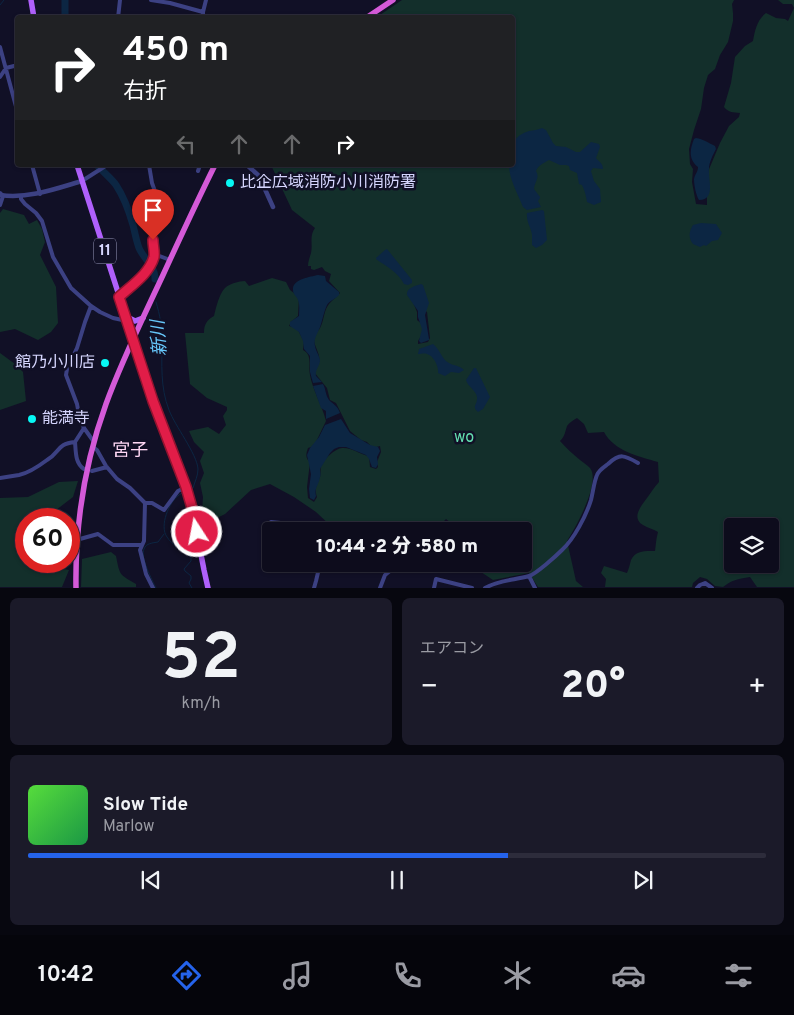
<!DOCTYPE html>
<html lang="ja">
<head>
<meta charset="utf-8">
<style>
  :root { --surface:#0d0c1c; --page:#1b1a29; --text:#f1f3f6; --muted:#9a9ba3; --line:#2d2c3b; --accent:#2563eb }
  body { margin:0; font-family:Overpass,"Noto Sans JP",sans-serif; background:var(--page); color:var(--text); height:100vh; display:flex; flex-direction:column; font-size:19px; white-space:nowrap }
  * { box-sizing:border-box; margin:0 }
  p { font-size:16px; color:var(--muted) }
  .icon { flex:none; width:28px; height:28px; fill:none; stroke:currentColor; stroke-width:2; stroke-linecap:round; stroke-linejoin:round }
  .map { position:relative; height:588px; overflow:hidden }
  .details { display:flex; flex-direction:column; gap:10px; padding:10px; background:#07070f; flex:1 }
  .details>* { flex:none }
  .banner { position:absolute; left:15px; top:15px; width:500px; height:152px; border-radius:5px; box-shadow:0 1px 4px #0004,0 0 0 1px var(--line); background:#202124; color:#fff; overflow:hidden }
  .buttons { position:absolute; left:724px; top:518px; display:grid; gap:10px }
  .buttons a { display:grid; place-items:center; width:55px; height:55px; border-radius:5px; background:var(--surface); box-shadow:0 1px 4px #0004,0 0 0 1px var(--line); font-size:25px }
  .speed { position:absolute; left:15px; top:508px; display:flex; gap:10px; font-size:25px; font-weight:700; text-align:center }
  .speed>* { display:grid; place-content:center; width:65px; height:65px; border-radius:50%; background:var(--surface); box-shadow:0 1px 4px #0004,0 0 0 1px var(--line); line-height:1 }
  .speed .limit { border:8px solid #d22; background:#fff; color:#111 }
  .pin { position:absolute; display:grid; place-items:center; width:42px; height:42px; color:#fff; margin:-51px -21px; border-radius:50% 50% 50% 0; rotate:-45deg; box-shadow:0 0 5px #0007 }
  .pin .icon { rotate:45deg }
  .me { position:absolute; width:55px; margin:-28px; rotate:349deg; stroke-linejoin:round; filter:drop-shadow(0 0 4px #0008) }
  .turn { display:flex; align-items:center; gap:18px; height:105px; padding:0 25px; font-size:22px }
  .turn .icon { width:65px; height:65px; stroke-width:2.5 }
  .turn b { display:block; font-size:35px; line-height:42px }
  .lanes { display:flex; align-items:center; height:48px; padding:0 25px; background:#0003; justify-content:center; gap:25px; direction:ltr }
  .lanes .off { opacity:.35 }
  .big { font-size:38px; font-weight:800; line-height:1.1 }
  .details .tile { flex:1; display:flex; flex-direction:column; justify-content:center; gap:8px; min-width:0; padding:0 18px; border-radius:8px; background:var(--page) }
  .details .dial { align-items:center; gap:0 }
  .dial b { font-size:65px; line-height:1 }
  .song { display:flex; align-items:center; gap:15px }
  .cover { width:60px; height:60px; border-radius:8px; background:linear-gradient(135deg,hsl(110 70% 55%),hsl(140 70% 35%)) }
  .played { height:5px; border-radius:2px; background:linear-gradient(90deg,var(--accent) 65%,var(--line) 65%) }
  .keys { display:flex; justify-content:space-around; direction:ltr }
  .heat { display:flex; justify-content:space-between; align-items:center; font-size:28px; direction:ltr }
  .details .tiles { flex:1; display:grid; gap:10px; grid-template-columns:1fr 1fr }
  .tile:last-child { grid-column:span 2 }
  .trip { position:absolute; left:262px; top:522px; width:270px; height:50px; border-radius:5px; background:var(--surface); box-shadow:0 1px 4px #0004,0 0 0 1px var(--line); font-weight:800; line-height:50px; text-align:center }
  .tab-bar { display:flex; height:80px; justify-content:space-around; align-items:center; background:#05050b; color:var(--muted) }
  .tab-bar .icon { width:35px; height:35px }
  .tab-bar .on { color:var(--accent) }
  .tab-bar b { font-size:22px; color:var(--text) }
  .map>svg:first-child { display:block }
  .green { fill:#132f2b; fill-rule:evenodd }
  .water { fill:#0c2643 }
  .lines { fill:none; stroke-linecap:round; stroke-linejoin:round }
  .stream { stroke:#0c2643; stroke-width:1 }
  .river { stroke:#0c2643; stroke-width:7 }
  .minor { stroke:#3c4183; stroke-width:4 }
  .tertiary { stroke:#3c4183; stroke-width:4.5 }
  .primary { stroke:#af60fb; stroke-width:5.5 }
  .trunk { stroke:#d45ad8; stroke-width:5.5 }
  .route-casing { stroke:#92132f; stroke-width:12 }
  .route { stroke:#e11d48; stroke-width:9 }
  .poi-dot { fill:#07f8f5; stroke:#111026; stroke-width:2 }
  .labels { text-anchor:middle; dominant-baseline:central; stroke-width:5; stroke-linejoin:round; paint-order:stroke }
  .shield { fill:#111026; stroke:#9b9bbd; stroke-width:1 }
  .shield-label { font-size:15px; font-weight:bold; fill:#d6d6fe }
  .poi-label { font-size:16px; fill:#d6d6fe; stroke:#111026; text-anchor:start }
  .park-label { font-size:16px; fill:#63ddb0; stroke:#111026 }
  .water-label { font-size:18px; font-style:italic; fill:#67c7fb; stroke:#111026 }
  .neighbourhood-label { font-size:18px; fill:#fed7f4; stroke:#111026 }
</style>
</head>
<body>
<div class="map">
<svg width="794" height="588" viewBox="0 0 794 588">
  <rect width="100%" height="100%" fill="#111026"/>
  <!-- green -->
  <path class="green" d="M402,0H734L732,4L733,13V21L728,42L720,55L715,69L708,75L704,88L701,109L694,130L689,149L690,164L693,169L692,182L696,204L707,205V174L720,143L729,126L739,117L740,113C733,112 729,113 724,107L731,83L735,57L745,46L753,41C755,30 757,20 766,13L776,18L785,19L788,21L794,8L792,4H783L778,0H794V587H757L750,577C737,579 732,580 723,587L715,586L707,579L700,577L693,583L692,587H605L606,579L601,573L604,566L627,573C629,568 630,564 631,560C636,550 645,551 655,551C656,544 656,539 658,532C653,529 648,528 643,525C631,518 641,506 647,498C651,493 654,487 659,482L658,462C638,456 614,451 604,432L588,433L584,424L577,418C573,420 569,423 567,426C565,432 565,436 560,441C566,448 573,454 580,460C583,462 587,465 590,468C601,482 576,527 567,541L576,581L583,587H538L529,573L493,580L481,572L479,564H524V531H455L451,523L446,519L443,522L442,531H344L333,528L316,512L294,497L270,484L251,490L225,514L217,518H208L202,512L203,497L200,483L204,473L200,461L204,452L194,442L189,431L208,427L219,434L226,425L223,416L227,410V407L207,398L190,384L185,333H204C204,324 207,320 214,316C216,308 219,294 225,288C229,284 239,281 245,281L249,286L272,278L286,282L290,290L299,297L298,316L291,322L289,326L297,328L304,342L303,350C313,355 308,366 310,375C313,391 322,405 326,421L314,446L308,448C306,454 305,458 310,462L307,487L308,498L314,502L317,497C314,489 317,484 320,477C321,474 320,469 321,465C323,460 336,448 342,448C351,447 359,454 369,456L370,467L376,469L378,467L377,462L381,452L380,446L373,448L367,442L361,440L350,431L336,403L330,400L327,388L314,372C315,369 319,365 319,362C321,354 314,347 314,339C315,333 319,331 321,326C324,319 324,310 329,304C332,300 337,297 340,293L329,281L331,274L325,271L322,267L314,270L311,269V266H308C308,261 310,257 311,253C313,244 309,236 315,228L292,210L271,165H512V18L377,17ZM413,302L427,312L430,338L428,342L418,344V341L423,333L422,324L417,320V312ZM732,526H770V564H732Z
    M3,209L24,215L29,224L37,220L42,229L45,242L40,255L56,287L58,323L51,332L38,340L15,329L0,332V213Z
    M0,353L15,364L23,372L26,401L0,410Z
    M78,481L73,497L47,517V519H26V561H52L53,567L69,570L62,587H0V498L28,497L59,482Z
    M111,552L116,556C120,576 119,574 136,584V587H81L82,559Z"/>
  <!-- water -->
  <path class="water" d="M542,128L546,130L553,143L556,146L566,147L576,152H580L591,142L599,144L600,147L596,158C599,162 603,163 603,169L593,168L591,171L594,181L600,189L601,202L594,205L587,202C586,196 585,191 582,185L579,184L577,173L570,170L569,166L566,165H560L549,160C544,163 538,165 536,171C540,178 535,181 534,189L540,197V198L538,201L541,207L527,210L523,207C518,194 509,179 509,165H512C512,148 510,137 529,131C534,130 537,130 542,128Z
    M696,138C703,139 709,143 715,146L716,149C713,155 709,162 709,169C708,180 716,200 699,200C696,195 694,185 694,179C695,174 698,172 698,167C688,159 690,149 694,139Z
    M542,210L544,211L547,240L542,245L536,248L532,245C532,243 532,237 532,235C531,227 526,222 527,213Z
    M701,223L716,224L722,233L718,240L712,241L706,246L704,245L700,247L693,244C688,238 689,231 693,225Z
    M387,249L412,280V283L408,285L404,284C398,272 387,267 376,259V258L385,250Z
    M318,275L325,276L326,281L339,292V295C336,299 330,300 327,305C324,311 323,318 321,324C319,332 313,338 315,346C316,352 320,356 320,361C319,367 315,370 316,376L322,382L313,383L310,372V356L304,349L303,341L299,332L290,326V322L299,316C299,311 300,305 298,300C297,296 293,295 293,290C292,279 310,277 318,275Z
    M421,284L423,285L429,303L425,315L429,339V340L421,343L419,341L422,329L418,317V311L407,295C406,288 415,286 421,284Z
    M433,344C440,349 442,360 449,363C454,366 459,365 464,370L459,373L451,372L445,376L438,373C439,367 434,356 427,354C425,353 420,354 418,354L419,349Z
    M474,368H476L490,397L483,409L478,412C471,406 478,405 477,397C476,390 468,387 466,380Z
    M323,384C326,389 325,394 329,400C334,405 337,405 340,413L326,419V411L321,408L313,386Z
    M341,419L350,433L370,445L378,447L380,451L377,457L378,464L376,468L372,467L369,459L366,455L346,447H339L334,449L330,453L320,469C320,471 321,475 320,477C319,485 314,488 316,496L314,500L310,498L309,489L311,474L307,455L310,448L319,437L325,425Z"/>
  <g class="lines">
    <!-- stream -->
    <path class="stream" d="M0,5L4,0
      M156,302C160,315 162,327 162,340C162,364 160,387 169,410C175,426 197,454 198,469C198,476 195,481 193,488L189,489
      M186,491C185,491 179,495 179,495C169,502 159,526 167,537C172,545 183,551 191,557V561L184,569L185,571L191,576V579L189,583L192,588
      M156,588C152,580 140,557 144,549C146,543 153,543 158,542L164,534"/>
    <!-- river -->
    <path class="river" d="M65,0V18
      M97,165C103,172 111,178 116,185C124,197 129,211 133,225C135,233 136,240 139,248C143,258 156,267 155,279"/>
    <!-- minor -->
    <path class="minor" d="M151,0L170,3L203,12
      M118,18L120,0
      M203,18V12L206,0
      M0,47L18,114
      M0,77L6,68L18,65
      M32,165L40,194
      M198,171L200,165
      M82,181L107,165
      M0,193L3,196L0,205
      M21,196V199L25,204L36,213L42,221L53,257L71,288L91,306L100,312L113,318L127,321
      M154,254L170,260
      M119,297C133,284 151,273 154,254L151,227L156,194L152,183L149,165
      M91,306L85,322L77,348L67,369L66,375L77,404L80,420L84,428L94,442
      M75,442C76,452 75,463 84,469
      M93,447L97,450L106,466L117,479L130,488L145,503H152L164,510L178,491L186,487
      M92,471L107,467
      M0,478C6,477 13,476 19,475C29,473 39,466 47,460C61,452 56,444 75,442L84,428
      M145,503L144,541L140,550L146,574L153,588
      M271,522L300,525L310,531
      M69,542L98,534L113,545H142
      M529,576L535,588
      M314,588L316,581L320,564
      M380,588L385,575L390,571L393,564
      M434,588L436,579L472,588
      M485,588C499,580 515,580 529,576C536,574 556,556 562,550C574,539 586,516 591,500C593,492 594,482 597,475C599,470 604,467 608,464C620,453 624,455 638,463
      M697,588L700,585L705,583L712,588"/>
    <!-- tertiary -->
    <path class="tertiary" d="M247,165L259,176L273,207
      M0,195C28,199 55,189 82,181"/>
    <!-- primary -->
    <path class="primary" d="M31,0L34,18
      M77,165L153,401L190,498L204,570L208,588
      M126,315L129,318L135,321L143,318"/>
    <!-- trunk -->
    <path class="trunk" d="M366,18L393,0
      M76,588C75,526 85,462 106,404C122,360 143,318 163,275C180,238 197,201 215,165"/>
  </g>
  <g class="lines">
    <defs>
      <path id="route" d="M153,240C153,246 155,252 154,257C149,274 132,285 119,297L153,401L186,487L194,515L197,532"/>
    </defs>
    <!-- route casing -->
    <use href="#route" class="route-casing"/>
    <!-- route -->
    <use href="#route" class="route"/>
  </g>
  <!-- markers -->
  <g class="poi-dot">
    <circle cx="230" cy="183" r="5"/>
    <circle cx="105" cy="363" r="5"/>
    <circle cx="32" cy="419" r="5"/>
  </g>
  <g class="labels">
    <!-- shield labels -->
    <rect class="shield" x="94" y="238.5" width="22" height="25" rx="4"/>
    <g class="shield-label">
      <text x="105" y="251">11</text>
    </g>
    <!-- poi labels -->
    <g class="poi-label">
      <text x="240" y="183">比企広域消防小川消防署</text>
      <text x="95" y="363" text-anchor="end">館乃小川店</text>
      <text x="42" y="419">能満寺</text>
    </g>
    <!-- park labels -->
    <g class="park-label">
      <text x="464" y="438">wo</text>
    </g>
    <!-- water labels -->
    <g class="water-label">
      <text transform="translate(160 338) rotate(-94)">新川</text>
    </g>
    <!-- neighbourhood labels -->
    <g class="neighbourhood-label">
      <text x="130" y="451">宮子</text>
    </g>
  </g>
</svg>
<div class="buttons">
<a><svg class="icon" aria-label="layers" viewBox="0 0 24 24"><path d="M12 4l9 5-9 5-9-5zM3 14l9 5 9-5"/></svg></a>
</div>
<div class="speed"><div class="limit">60</div></div>
<div class="pin" style="left:153px;top:240px;background:#d93025"><svg class="icon" aria-label="arrive" viewBox="0 0 24 24"><path d="M6 21V4h12l-3 4 3 4H6"/></svg></div>
<svg class="me" style="left:197px;top:532px" viewBox="-20 -20 40 40"><circle r="17" fill="#e11d48" stroke="#fff" stroke-width="3"/><path d="M0-11L8 9 0 5-8 9z" fill="#fff"/></svg>
<div class="trip">10:44 · 2 分 · 580 m</div>
<div class="banner">
<div class="turn"><svg class="icon" aria-label="right" viewBox="0 0 24 24"><path d="M7 20v-9h11M14 6l5 5-5 5"/></svg><div><b>450 m</b>右折</div></div>
<div class="lanes"><svg class="icon off" aria-label="left" viewBox="0 0 24 24"><path d="M17 20v-9H6M10 6l-5 5 5 5"/></svg><svg class="icon off" aria-label="ahead" viewBox="0 0 24 24"><path d="M12 20V5M6 11l6-6 6 6"/></svg><svg class="icon off" aria-label="ahead" viewBox="0 0 24 24"><path d="M12 20V5M6 11l6-6 6 6"/></svg><svg class="icon" aria-label="right" viewBox="0 0 24 24"><path d="M7 20v-9h11M14 6l5 5-5 5"/></svg></div>
</div>
</div>
<section class="details">
<div class="tiles">
<div class="tile dial"><b>52</b><p>km/h</p></div>
<div class="tile"><p>エアコン</p>
<div class="heat"><a>−</a><b class="big">20°</b><a>+</a></div>
</div>
<div class="tile">
<div class="song"><i class="cover"></i><div><b>Slow Tide</b><p>Marlow</p></div></div>
<div class="played"></div>
<div class="keys"><svg class="icon" aria-label="previous" viewBox="0 0 24 24"><path d="M18 5L8 12l10 7zM5 5v14"/></svg><svg class="icon" aria-label="pause" viewBox="0 0 24 24"><path d="M8 5v14M16 5v14"/></svg><svg class="icon" aria-label="next" viewBox="0 0 24 24"><path d="M6 5l10 7-10 7zM19 5v14"/></svg></div>
</div>
</div>
</section>
<nav class="tab-bar">
<b>10:42</b>
<svg class="icon on" aria-label="directions" viewBox="0 0 24 24"><path d="M12 3l9 9-9 9-9-9zM9 14v-3h6M13 9l2 2-2 2"/></svg>
<svg class="icon" aria-label="music" viewBox="0 0 24 24"><path d="M9 18V5l10-2v13"/><circle cx="6" cy="18" r="3"/><circle cx="16" cy="16" r="3"/></svg>
<svg class="icon" aria-label="phone" viewBox="0 0 24 24"><path d="M5 4h4l2 5-3 2q2 4 5 5l2-3 5 2v4C11 20 4 13 5 4z"/></svg>
<svg class="icon" aria-label="climate" viewBox="0 0 24 24"><path d="M12 3v18M4 7l16 10M4 17L20 7"/></svg>
<svg class="icon" aria-label="car" viewBox="0 0 24 24"><path d="M5 17H2v-5l4-1 3-4h7l3 4 3 1v5h-3M9 17h6M6 11h13"/><circle cx="7" cy="17" r="2"/><circle cx="17" cy="17" r="2"/></svg>
<svg class="icon" aria-label="filters" viewBox="0 0 24 24"><path d="M4 7h16M4 17h16"/><circle cx="9" cy="7" r="2"/><circle cx="15" cy="17" r="2"/></svg>
</nav>
</body>
</html>
